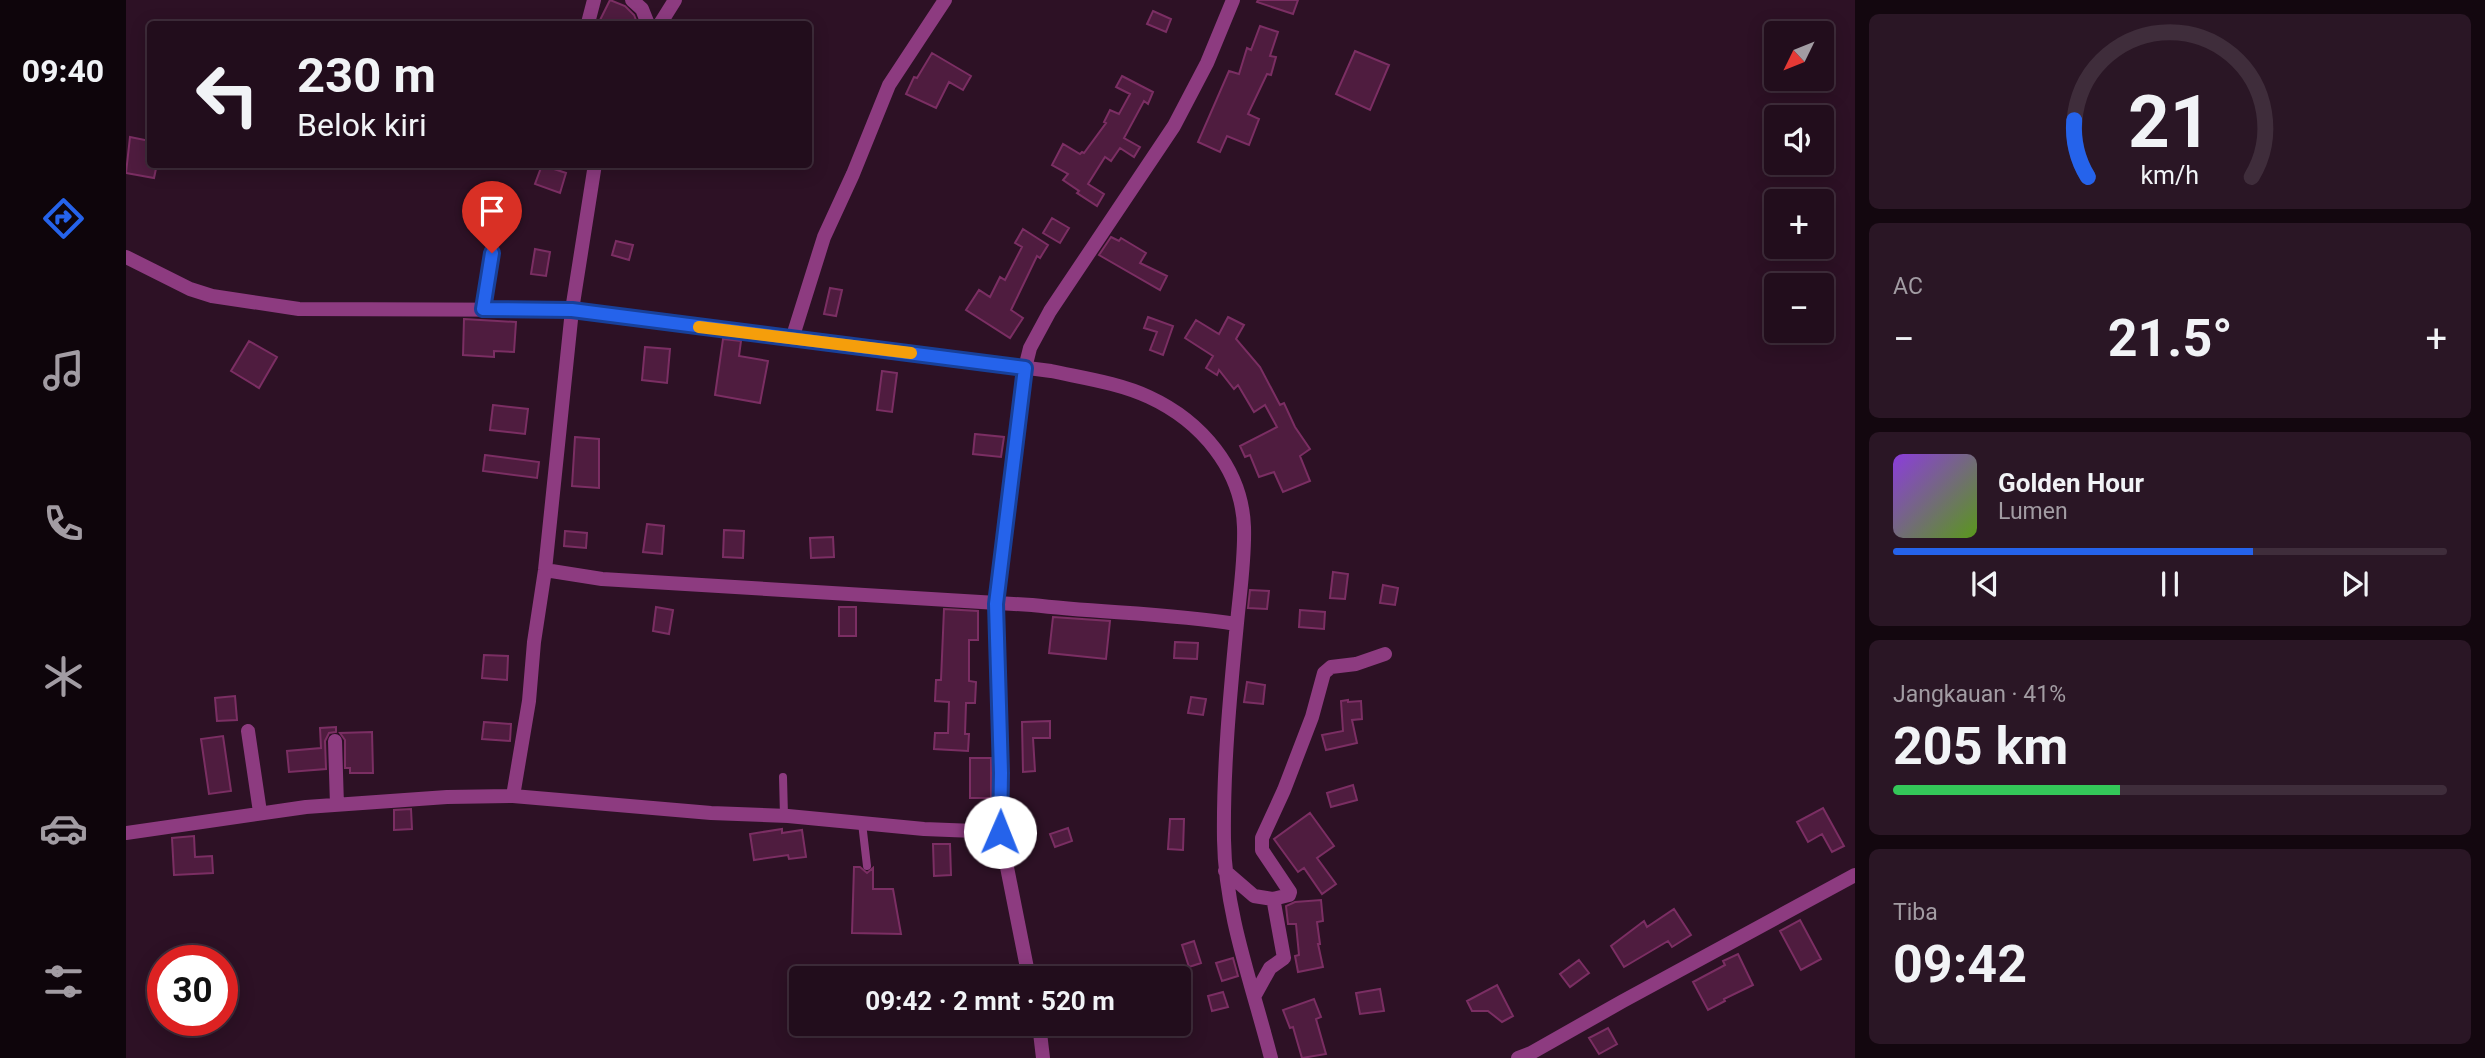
<!DOCTYPE html>
<html lang="id">
<head>
<meta charset="utf-8">
<style>
  :root { --surface:#220d1c; --page:#2a1625; --text:#f1f3f6; --muted:#a29ca3; --line:#3f2d3b; --accent:#2563eb }
  body { margin:0; font-family:Roboto,sans-serif; background:var(--page); color:var(--text); height:100vh; display:flex; flex-direction:column; font-size:26px; white-space:nowrap }
  * { box-sizing:border-box; margin:0 }
  p { font-size:23px; color:var(--muted) }
  .icon { flex:none; width:38px; height:38px; fill:none; stroke:currentColor; stroke-width:2; stroke-linecap:round; stroke-linejoin:round }
  .map { position:relative; flex:1; overflow:hidden }
  .details { display:flex; flex-direction:column; gap:14px; padding:14px; background:#13070f; width:630px }
  .details>* { flex:none }
  .top-card { position:absolute; left:21px; top:21px; width:665px; height:147px; border-radius:7px; box-shadow:0 4px 18px #0003,0 0 0 2px var(--line); background:#220d1c; color:var(--text); overflow:hidden }
  .needle { width:46px; rotate:227deg }
  .tools { position:absolute; left:1638px; top:21px; display:grid; gap:14px }
  .tools a { display:grid; place-items:center; width:70px; height:70px; border-radius:7px; background:var(--surface); box-shadow:0 4px 18px #0003,0 0 0 2px var(--line); font-size:35px }
  .speed { position:absolute; left:21px; top:945px; display:flex; gap:14px; font-size:35px; font-weight:700; text-align:center }
  .speed>* { display:grid; place-content:center; width:91px; height:91px; border-radius:50%; background:var(--surface); box-shadow:0 4px 18px #0003,0 0 0 2px var(--line); line-height:1 }
  .speed .limit { border:10px solid #d22; background:#fff; color:#111 }
  .pin { position:absolute; display:grid; place-items:center; width:60px; height:60px; color:#fff; margin:-72px -30px; border-radius:50% 50% 50% 0; rotate:-45deg; box-shadow:0 0 7px #0007 }
  .pin .icon { rotate:45deg }
  .me { position:absolute; width:77px; margin:-38px; rotate:1deg; stroke-linejoin:round; filter:drop-shadow(0 0 5px #0008) }
  .turn { display:flex; align-items:center; gap:24px; height:147px; padding:0 35px; font-size:32px }
  .turn .icon { width:91px; height:91px; stroke-width:2.5 }
  .turn b { display:block; font-size:49px; line-height:60px }
  .big { font-size:52px; font-weight:700; line-height:1.1 }
  .details .tile { flex:1; display:flex; flex-direction:column; justify-content:center; gap:10px; min-width:0; padding:0 24px; border-radius:10px; background:var(--page) }
  .details .dial { align-items:center; gap:0 }
  .dial svg { height:182px; overflow:visible; fill:none; stroke:var(--line); stroke-width:7; stroke-linecap:round; text-anchor:middle }
  .dial text { fill:var(--text); stroke:none }
  .song { display:flex; align-items:center; gap:21px }
  .cover { width:84px; height:84px; border-radius:10px; background:linear-gradient(135deg,hsl(270 70% 55%),hsl(90 70% 35%)) }
  .played { height:7px; border-radius:4px; background:linear-gradient(90deg,var(--accent) 65%,var(--line) 65%) }
  .keys { display:flex; justify-content:space-around; direction:ltr }
  .heat { display:flex; justify-content:space-between; align-items:center; font-size:38px; direction:ltr }
  .charge { height:10px; border-radius:5px; background:linear-gradient(90deg,#34c759 41%,var(--line) 0) }
  .trip { position:absolute; left:663px; top:966px; width:402px; height:70px; border-radius:7px; background:var(--surface); box-shadow:0 4px 18px #0003,0 0 0 2px var(--line); font-weight:700; line-height:70px; text-align:center }
  main { display:flex; flex:1; min-height:0 }
  .menu { display:flex; flex-direction:column; width:126px; justify-content:space-around; align-items:center; background:#0e050b; color:var(--muted) }
  .menu .icon { width:49px; height:49px }
  .menu .on { color:var(--accent) }
  .menu b { font-size:32px; color:var(--text) }
  .map>svg:first-child { display:block }
  .building { fill:#4f1c3f; stroke:#7b2e63; stroke-width:2 }
  .lines { fill:none; stroke-linecap:round; stroke-linejoin:round }
  .service { stroke:#8d3b80; stroke-width:8 }
  .minor { stroke:#8d3b80; stroke-width:14 }
  .route-casing { stroke:#184099; stroke-width:18 }
  .route { stroke:#2563eb; stroke-width:12 }
  .slow { stroke:#f59e0b; stroke-width:12 }
</style>
</head>
<body>
<main>
<nav class="menu">
<b>09:40</b>
<svg class="icon on" aria-label="directions" viewBox="0 0 24 24"><path d="M12 3l9 9-9 9-9-9zM9 14v-3h6M13 9l2 2-2 2"/></svg>
<svg class="icon" aria-label="music" viewBox="0 0 24 24"><path d="M9 18V5l10-2v13"/><circle cx="6" cy="18" r="3"/><circle cx="16" cy="16" r="3"/></svg>
<svg class="icon" aria-label="phone" viewBox="0 0 24 24"><path d="M5 4h4l2 5-3 2q2 4 5 5l2-3 5 2v4C11 20 4 13 5 4z"/></svg>
<svg class="icon" aria-label="climate" viewBox="0 0 24 24"><path d="M12 3v18M4 7l16 10M4 17L20 7"/></svg>
<svg class="icon" aria-label="car" viewBox="0 0 24 24"><path d="M5 17H2v-5l4-1 3-4h7l3 4 3 1v5h-3M9 17h6M6 11h13"/><circle cx="7" cy="17" r="2"/><circle cx="17" cy="17" r="2"/></svg>
<svg class="icon" aria-label="filters" viewBox="0 0 24 24"><path d="M4 7h16M4 17h16"/><circle cx="9" cy="7" r="2"/><circle cx="15" cy="17" r="2"/></svg>
</nav>
<div class="map">
<svg width="1729" height="1058" viewBox="0 0 1729 1058">
  <rect width="100%" height="100%" fill="#2d1125"/>
  <!-- building -->
  <path class="building" d="M484,0L499,6L508,15L510,20L508,24H472Z
    M1132,0H1172L1167,14L1131,2Z
    M1027,11L1045,19L1040,32L1021,24Z
    M1134,26L1152,32L1144,56L1150,57L1145,75L1141,74L1122,114L1133,119L1123,145L1101,136L1094,152L1072,142L1103,71L1113,74L1121,48L1125,50Z
    M1229,51L1263,65L1244,110L1210,94Z
    M806,53L845,76L837,90L823,82L810,108L780,94L788,77L791,78Z
    M996,76L1027,92L1022,104L1018,101L998,138L1014,147L1008,157L994,148L985,161L979,157L962,184L978,194L971,206L951,193L953,191L937,180L942,174L926,165L937,144L954,154L956,152L958,153L980,123L978,122L984,110L993,114L1004,94L990,87Z
    M4,137L24,141V164H31L28,178L0,173Z
    M416,165L440,173L434,193L409,184Z
    M926,218L943,228L934,243L917,233Z
    M897,229L922,245L914,258L911,256L885,310L897,318L884,338L840,310L853,290L864,297L874,277L879,280L896,247L889,243Z
    M985,237L993,241L995,238L1020,253L1014,263L1041,276L1034,290L973,255Z
    M490,241L507,245L503,260L486,255Z
    M409,249L424,252L420,276L405,274Z
    M704,288L716,290L710,316L698,314Z
    M1022,317L1047,326L1037,355L1024,350L1031,332L1018,328Z
    M1102,317L1118,325L1110,339L1134,367L1154,405L1158,403L1169,427L1184,449L1174,456L1184,481L1157,492L1148,472L1133,477L1124,455L1119,457L1114,446L1151,427L1139,405L1128,412L1112,385L1108,389L1093,370L1091,375L1080,368L1087,356L1059,338L1070,320L1093,334Z
    M338,319L390,322L388,352L368,351V357L337,355Z
    M597,339L615,341L613,356L642,361L634,403L589,395Z
    M123,341L151,357L133,388L105,371Z
    M519,347L544,349L541,383L516,380Z
    M756,371L771,373L766,412L751,410Z
    M367,405L402,409L399,434L364,430Z
    M849,434L878,437L875,457L847,454Z
    M449,437L473,439V488L446,486Z
    M359,455L413,462L411,478L357,471Z
    M521,524L538,526L536,554L517,552Z
    M598,530L618,531L617,558L597,557Z
    M439,531L461,533L460,548L438,546Z
    M707,537L708,557L685,558L684,538Z
    M1207,572L1222,574L1219,599L1204,598Z
    M1257,585L1272,588L1269,605L1254,603Z
    M1124,590L1143,591L1141,609L1122,608Z
    M530,607L547,610L543,634L527,631Z
    M713,607H730V636H713Z
    M818,609L852,611V640H843V681L850,682L849,703H840L839,734H843L842,751L808,749L809,733H822L823,702L809,701L810,680H815Z
    M1174,610L1199,612L1198,629L1173,627Z
    M927,617L984,621L980,659L923,653Z
    M1049,642L1072,643L1071,659L1048,658Z
    M358,655L382,656L381,680L356,678Z
    M1121,682L1139,685L1137,704L1118,702Z
    M109,696L111,720L91,721L89,698Z
    M1065,697L1080,699L1077,715L1062,713Z
    M1222,700V702L1235,701L1236,719L1226,720L1231,743L1200,750L1196,735L1217,731L1215,701Z
    M924,721V738H907L909,771L897,772L896,722Z
    M358,722L385,724L384,741L356,739Z
    M210,727V732L203,733L199,741L200,769L163,772L161,751L195,748L194,728Z
    M246,732L247,773H224V768H219V740L214,733Z
    M97,736L105,791L83,794L75,739Z
    M844,758H865V798H844Z
    M1227,785L1231,800L1205,807L1201,793Z
    M1697,808L1718,846L1706,852L1696,834L1682,842L1671,822Z
    M285,809L286,829L268,830V810Z
    M1184,813L1208,846L1191,858L1210,884L1196,894L1178,868L1172,872L1148,839Z
    M1044,819H1058L1057,850L1042,849Z
    M942,828L946,841L929,847L924,834Z
    M656,829V833L676,830L680,857L663,859L662,855L628,860L624,834Z
    M68,836L69,857L86,856L87,873L48,875L46,838Z
    M807,844H824L825,875L808,876Z
    M728,867H734L741,873L747,868V889H767L775,934L726,933Z
    M1195,900L1197,921L1191,922L1194,944H1192L1197,967L1172,972L1169,956L1173,955L1170,924H1162L1160,906L1169,902Z
    M1548,909L1565,935L1546,947L1542,941L1498,967L1485,946L1518,921L1521,927Z
    M1674,920L1695,959L1675,970L1654,931Z
    M1068,941L1075,963L1063,967L1056,945Z
    M1612,954L1627,985L1598,999L1599,1001L1582,1010L1567,982L1599,965L1597,961Z
    M1107,958L1112,976L1096,981L1090,963Z
    M1453,960L1463,973L1444,987L1434,974Z
    M1371,985L1387,1016L1376,1022L1362,1011H1346L1341,1001Z
    M1254,989L1258,1011L1234,1014L1230,993Z
    M1097,992L1102,1007L1086,1011L1082,996Z
    M1188,999L1195,1017L1190,1019L1200,1054L1176,1058L1167,1027L1164,1028L1157,1010Z
    M1482,1028L1491,1044L1473,1054L1463,1038Z"/>
  <g class="lines">
    <!-- service -->
    <path class="service" d="M657,777L658,816
      M736,823L741,866"/>
    <!-- minor -->
    <path class="minor" d="M506,0L516,9L522,24
      M462,23L468,0
      M534,24L549,0
      M0,257L64,289L86,296L173,309L446,310L501,317L925,371C957,378 993,383 1023,397C1075,421 1116,469 1118,527C1119,559 1114,591 1111,623C1104,695 1097,768 1098,840C1099,914 1127,987 1145,1058
      M357,309L366,253
      M666,339L698,237L727,174L763,85L819,0
      M419,570L476,579L906,605C974,613 1043,613 1110,624
      M122,731L134,812
      M209,741L211,805
      M387,796L403,701L408,642L419,570L446,310L469,164
      M874,832L903,978
      M0,833L180,807L321,797L387,796L585,813L662,816L798,829L874,832L875,773L870,604L887,459L899,368L904,348L924,311L1048,126L1081,63L1107,0
      M1099,871L1128,896L1147,899L1148,903L1158,958L1144,968L1129,995
      M1147,899L1163,895L1164,892L1136,850V838L1158,790L1186,717L1198,673L1205,667L1230,664L1259,654
      M913,1024L917,1058
      M1392,1058L1405,1053L1497,1001L1729,875"/>
  </g>
  <g class="lines">
    <defs>
      <path id="route" d="M366,253L357,309L446,310L899,368L870,604L875,773L874,832"/>
    </defs>
    <!-- route casing -->
    <use href="#route" class="route-casing"/>
    <!-- route -->
    <use href="#route" class="route"/>
    <!-- slow -->
    <path class="slow" d="M573,327L785,353"/>
  </g>
</svg>
<div class="tools">
<a><svg class="needle" viewBox="-14 -14 28 28"><path d="M0-13l5 13h-10z" fill="#e53935"/><path d="M0 13l5-13h-10z" fill="#a29ca3"/></svg></a>
<a><svg class="icon" aria-label="sound" viewBox="0 0 24 24"><path d="M4 9h4l5-4v14l-5-4H4zM17 9q2 3 0 6"/></svg></a>
<a>+</a>
<a>−</a>
</div>
<div class="speed"><div class="limit">30</div></div>
<div class="pin" style="left:366px;top:253px;background:#d93025"><svg class="icon" aria-label="arrive" viewBox="0 0 24 24"><path d="M6 21V4h12l-3 4 3 4H6"/></svg></div>
<svg class="me" style="left:874px;top:832px" viewBox="-20 -20 40 40"><circle r="19" fill="#fff"/><path d="M0-13L10 11 0 6-10 11z" fill="#2563eb"/></svg>
<div class="trip">09:42 · 2 mnt · 520 m</div>
<div class="top-card">
<div class="turn"><svg class="icon" aria-label="left" viewBox="0 0 24 24"><path d="M17 20v-9H6M10 6l-5 5 5 5"/></svg><div><b>230 m</b>Belok kiri</div></div>
</div>
</div>
<section class="details">
<div class="tile dial"><svg viewBox="0 0 100 80">
<path d="M14 69A42 42 0 1 1 86 69"/>
<path d="M14 69A42 42 0 0 1 8 44" stroke="#2563eb"/>
<text x="50" y="56" font-size="32" font-weight="700">21</text>
<text x="50" y="72" font-size="11">km/h</text>
</svg></div>
<div class="tile"><p>AC</p>
<div class="heat"><a>−</a><b class="big">21.5°</b><a>+</a></div>
</div>
<div class="tile">
<div class="song"><i class="cover"></i><div><b>Golden Hour</b><p>Lumen</p></div></div>
<div class="played"></div>
<div class="keys"><svg class="icon" aria-label="previous" viewBox="0 0 24 24"><path d="M18 5L8 12l10 7zM5 5v14"/></svg><svg class="icon" aria-label="pause" viewBox="0 0 24 24"><path d="M8 5v14M16 5v14"/></svg><svg class="icon" aria-label="next" viewBox="0 0 24 24"><path d="M6 5l10 7-10 7zM19 5v14"/></svg></div>
</div>
<div class="tile"><p>Jangkauan · 41%</p><b class="big">205 km</b><div class="charge"></div></div>
<div class="tile"><p>Tiba</p><b class="big">09:42</b></div>
</section>
</main>
</body>
</html>
